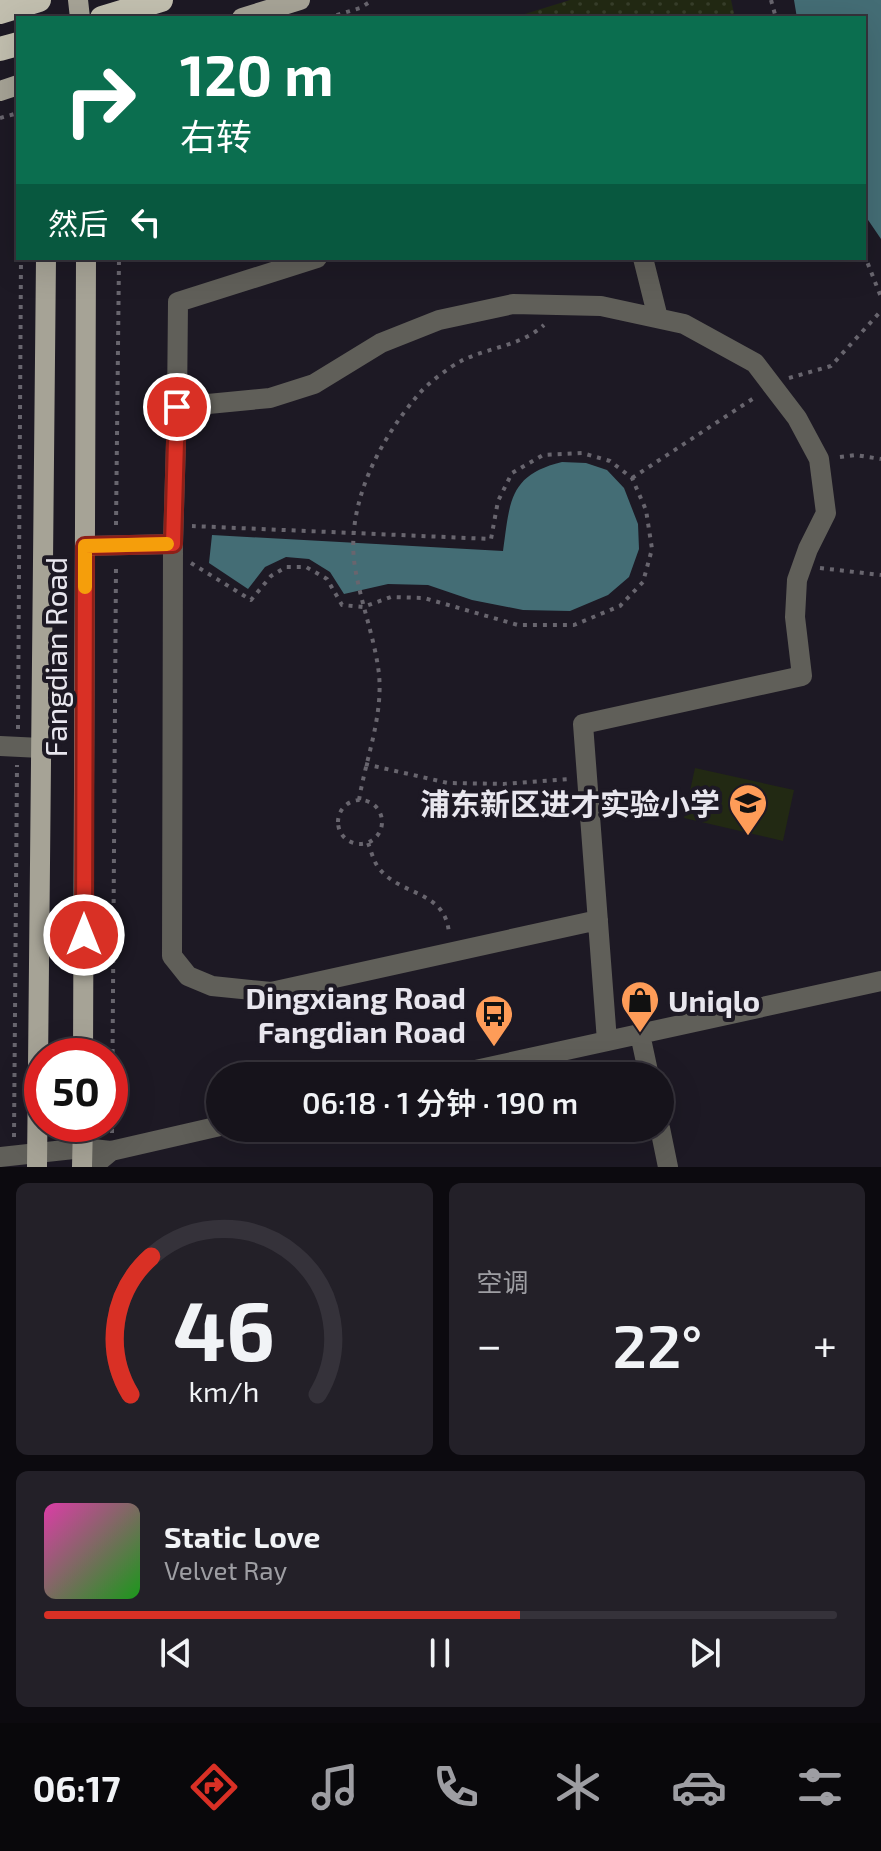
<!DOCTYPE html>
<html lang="zh">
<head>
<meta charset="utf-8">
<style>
  :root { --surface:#16131b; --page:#232028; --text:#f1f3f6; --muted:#9e9ea3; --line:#35323a; --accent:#d93025 }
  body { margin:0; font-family:"Exo 2","Noto Sans SC",sans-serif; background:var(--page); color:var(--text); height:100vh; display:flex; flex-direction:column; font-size:30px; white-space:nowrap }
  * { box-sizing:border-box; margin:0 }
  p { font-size:26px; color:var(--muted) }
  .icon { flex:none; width:44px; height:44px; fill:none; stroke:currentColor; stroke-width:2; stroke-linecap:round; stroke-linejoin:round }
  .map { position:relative; height:1167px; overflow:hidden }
  .panel { display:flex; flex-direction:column; gap:16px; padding:16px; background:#0c0a0f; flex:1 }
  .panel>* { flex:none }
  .guide { position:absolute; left:16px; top:16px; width:850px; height:244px; border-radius:0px; box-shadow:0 8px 32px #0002,0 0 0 2px var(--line); background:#0b6e4f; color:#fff; overflow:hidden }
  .speed { position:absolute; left:24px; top:1038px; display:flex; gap:16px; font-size:40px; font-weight:700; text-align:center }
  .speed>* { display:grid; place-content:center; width:104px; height:104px; border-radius:50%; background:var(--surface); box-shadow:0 8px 32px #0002,0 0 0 2px var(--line); line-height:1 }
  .speed .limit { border:12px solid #d22; background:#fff; color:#111 }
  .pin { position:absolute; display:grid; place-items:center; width:68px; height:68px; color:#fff; margin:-34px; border:4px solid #fff; border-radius:50%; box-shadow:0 2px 8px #0007 }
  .me { position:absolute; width:88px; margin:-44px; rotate:0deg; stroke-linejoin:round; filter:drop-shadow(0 0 6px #0008) }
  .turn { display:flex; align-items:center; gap:28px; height:168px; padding:0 32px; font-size:36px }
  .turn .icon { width:104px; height:104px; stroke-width:2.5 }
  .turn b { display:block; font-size:56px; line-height:68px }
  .then { display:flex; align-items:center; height:76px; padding:0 32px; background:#0003; gap:16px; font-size:30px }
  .big { font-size:60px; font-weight:600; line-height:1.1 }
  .panel .widget { flex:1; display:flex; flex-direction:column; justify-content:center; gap:12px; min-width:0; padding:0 28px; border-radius:12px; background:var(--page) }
  .panel .dial { align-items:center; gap:0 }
  .dial svg { height:208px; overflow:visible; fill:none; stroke:var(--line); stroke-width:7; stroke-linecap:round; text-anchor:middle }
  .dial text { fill:var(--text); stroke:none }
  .song { display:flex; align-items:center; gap:24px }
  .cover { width:96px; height:96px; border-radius:12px; background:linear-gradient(135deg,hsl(320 70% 55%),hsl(120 70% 35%)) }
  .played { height:8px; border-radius:4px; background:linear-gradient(90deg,var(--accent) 60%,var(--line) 60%) }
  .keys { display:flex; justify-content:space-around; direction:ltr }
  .heat { display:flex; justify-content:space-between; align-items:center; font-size:44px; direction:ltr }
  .panel .tiles { flex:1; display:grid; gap:16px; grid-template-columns:1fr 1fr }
  .widget:last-child { grid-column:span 2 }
  .trip { position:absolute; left:206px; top:1062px; width:468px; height:80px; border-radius:40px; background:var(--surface); box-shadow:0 8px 32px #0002,0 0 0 2px var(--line); font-weight:600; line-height:80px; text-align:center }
  .tab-bar { display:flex; height:128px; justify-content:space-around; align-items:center; background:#09080b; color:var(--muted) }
  .tab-bar .icon { width:56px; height:56px }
  .tab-bar .current { color:var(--accent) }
  .tab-bar b { font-size:36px; color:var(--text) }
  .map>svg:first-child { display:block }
  .grass { fill:url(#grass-dots) }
  .garden { fill:#222913 }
  .water { fill:#446d75 }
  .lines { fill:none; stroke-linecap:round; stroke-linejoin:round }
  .path { stroke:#68656e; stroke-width:4; stroke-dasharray:4 6; stroke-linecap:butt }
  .minor { stroke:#605f59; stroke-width:20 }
  .major { stroke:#a6a396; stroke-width:20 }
  .highway { stroke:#c2bfaf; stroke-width:24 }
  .highway-bridge { stroke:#c2bfaf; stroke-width:24 }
  .route-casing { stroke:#8d1f18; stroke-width:20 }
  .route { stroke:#d93025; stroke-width:14 }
  .slow { stroke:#f59e0b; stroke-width:14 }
  .labels { text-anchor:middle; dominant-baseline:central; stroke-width:8; stroke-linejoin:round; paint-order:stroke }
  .street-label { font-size:30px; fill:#e8e6ee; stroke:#1d1924 }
  .poi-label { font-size:30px; font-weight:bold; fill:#e8e6ee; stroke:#1d1924; text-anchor:end }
</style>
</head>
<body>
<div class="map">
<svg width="881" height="1167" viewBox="0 0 881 1167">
  <defs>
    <pattern id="grass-dots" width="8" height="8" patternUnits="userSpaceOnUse" patternTransform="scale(2)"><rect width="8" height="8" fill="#222913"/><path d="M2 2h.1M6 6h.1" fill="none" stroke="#373e2a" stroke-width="1.8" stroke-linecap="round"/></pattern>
  </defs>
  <rect width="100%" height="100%" fill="#1d1924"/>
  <!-- grass -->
  <path class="grass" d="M570,0H731L735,18H512Z"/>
  <!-- garden -->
  <path class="garden" d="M695,768L794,790L783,841L684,818Z"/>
  <!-- water -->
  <path class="water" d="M794,0H881V239L864,214V18H797Z
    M562,462L586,463L607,470L624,488L638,524L639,549L629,577L608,595L570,611L523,610L472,600L428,585L388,584L344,594L330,572L309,559L286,557L265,567L248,589L209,563L212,535L503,551C510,503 508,475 562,462Z"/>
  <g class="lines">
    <!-- path -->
    <path class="path" d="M771,0L776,18
      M327,18L360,8L373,0
      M0,118L18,113
      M864,254L881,297
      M789,378L831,366L881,311
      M840,457L855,455L881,459
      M632,478L757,396
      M116,525L119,258
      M191,563L251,600L271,576L286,567H306L327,579L342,605L363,607L391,597L424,598L518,625H574L620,606L643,582L652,549L646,510L632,478L610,461L582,453L543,455L512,473L498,501L491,539L192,526
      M820,568L881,575
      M18,729L21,258
      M365,764L448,783L504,784L569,779
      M338 822a22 22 0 1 1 44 0a22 22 0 1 1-44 0Z
      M359,800C366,758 383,717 379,674C375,640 362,606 356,573C343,509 378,442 418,395C428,383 448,368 461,361C489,347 521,346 544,325
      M368,843C371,850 373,860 378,867C400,897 446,889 449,934
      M112,1133L116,565
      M14,1137L17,765"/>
    <!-- minor -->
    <path class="minor" d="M643,258L658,318
      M177,407L178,302L317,258
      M85,546L173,544
      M0,746L41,748
      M598,920L271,992L212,986L188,976L172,956L173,544L177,407L270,398L314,384L381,343L439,320L513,304L601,306L684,324L755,363L797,418L819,459L826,513L808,549L797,580L795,617L802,676L583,724C591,829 599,935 607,1041
      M640,1034L649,1076
      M448,1076L881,981
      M660,1128L668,1167
      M0,1157L83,1148L111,1151L220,1126
      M92,1167L111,1151"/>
    <!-- major -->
    <path class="major" d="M78,0L80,18
      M242,18L300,0
      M0,91L18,85
      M83,1056L86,258
      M37,1167L46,258
      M82,1167L83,1124"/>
    <!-- highway -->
    <path class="highway" d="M0,49L18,44"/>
    <!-- highway-bridge -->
    <path class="highway-bridge" d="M0,12L39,0
      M102,18L161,0"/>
  </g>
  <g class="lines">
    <defs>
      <path id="route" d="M84,935L85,546L173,544L177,407"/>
    </defs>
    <!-- route casing -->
    <use href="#route" class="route-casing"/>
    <!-- route -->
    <use href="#route" class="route"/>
    <!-- slow -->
    <path class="slow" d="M85,587V546L167,544"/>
  </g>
  <!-- icons -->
  <defs>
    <symbol id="school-pin" viewBox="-11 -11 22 30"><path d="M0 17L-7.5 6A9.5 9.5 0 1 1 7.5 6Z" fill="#fe9c58" stroke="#1d1924"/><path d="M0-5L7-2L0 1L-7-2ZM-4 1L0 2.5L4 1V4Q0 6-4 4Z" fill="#111"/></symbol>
    <symbol id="shop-pin" viewBox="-11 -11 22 30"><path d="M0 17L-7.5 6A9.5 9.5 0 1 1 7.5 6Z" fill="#fe9c58" stroke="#1d1924"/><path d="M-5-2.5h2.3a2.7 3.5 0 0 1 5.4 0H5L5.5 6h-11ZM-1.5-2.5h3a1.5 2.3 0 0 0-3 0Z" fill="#111"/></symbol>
    <symbol id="bus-pin" viewBox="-11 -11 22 30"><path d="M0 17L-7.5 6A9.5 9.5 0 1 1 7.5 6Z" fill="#fe9c58" stroke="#1d1924"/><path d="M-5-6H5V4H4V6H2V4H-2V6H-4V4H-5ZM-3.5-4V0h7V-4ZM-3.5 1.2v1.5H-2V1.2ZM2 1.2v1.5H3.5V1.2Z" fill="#111"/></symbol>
  </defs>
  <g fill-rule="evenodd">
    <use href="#school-pin" x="726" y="781" width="44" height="60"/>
    <use href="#shop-pin" x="618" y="978" width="44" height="60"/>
    <use href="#bus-pin" x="472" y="992" width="44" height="60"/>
  </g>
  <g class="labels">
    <!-- street labels -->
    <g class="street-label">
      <text transform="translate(55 657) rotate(-90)">Fangdian Road</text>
    </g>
    <!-- poi labels -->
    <g class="poi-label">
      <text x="720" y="803">浦东新区进才实验小学</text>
      <text x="466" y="997">Dingxiang Road<tspan x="466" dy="34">Fangdian Road</tspan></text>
      <text x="668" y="1000" text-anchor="start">Uniqlo</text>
    </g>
  </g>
</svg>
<div class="speed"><div class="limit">50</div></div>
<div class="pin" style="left:177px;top:407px;background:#d93025"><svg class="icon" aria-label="arrive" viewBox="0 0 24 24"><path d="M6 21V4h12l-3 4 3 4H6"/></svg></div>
<svg class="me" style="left:84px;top:935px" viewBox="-20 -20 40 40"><circle r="17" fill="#d93025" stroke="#fff" stroke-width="3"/><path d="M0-11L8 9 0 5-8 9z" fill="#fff"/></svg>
<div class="trip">06:18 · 1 分钟 · 190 m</div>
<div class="guide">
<div class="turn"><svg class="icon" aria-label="right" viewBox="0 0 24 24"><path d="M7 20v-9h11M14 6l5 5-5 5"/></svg><div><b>120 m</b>右转</div></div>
<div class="then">然后<svg class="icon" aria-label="left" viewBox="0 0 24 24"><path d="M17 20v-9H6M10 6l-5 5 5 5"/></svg></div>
</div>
</div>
<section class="panel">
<div class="tiles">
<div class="widget dial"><svg viewBox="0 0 100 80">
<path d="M14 69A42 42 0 1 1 86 69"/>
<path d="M14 69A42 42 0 0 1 22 16" stroke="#d93025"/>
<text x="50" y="56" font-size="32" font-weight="700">46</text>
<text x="50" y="72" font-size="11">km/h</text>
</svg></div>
<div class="widget"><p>空调</p>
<div class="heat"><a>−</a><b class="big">22°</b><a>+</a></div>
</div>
<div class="widget">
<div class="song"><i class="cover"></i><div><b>Static Love</b><p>Velvet Ray</p></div></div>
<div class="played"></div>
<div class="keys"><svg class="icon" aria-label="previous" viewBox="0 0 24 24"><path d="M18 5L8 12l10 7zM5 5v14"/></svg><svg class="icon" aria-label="pause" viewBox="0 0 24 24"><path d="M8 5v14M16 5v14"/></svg><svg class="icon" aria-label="next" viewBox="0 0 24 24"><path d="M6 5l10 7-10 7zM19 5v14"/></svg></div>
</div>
</div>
</section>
<nav class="tab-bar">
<b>06:17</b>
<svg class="icon current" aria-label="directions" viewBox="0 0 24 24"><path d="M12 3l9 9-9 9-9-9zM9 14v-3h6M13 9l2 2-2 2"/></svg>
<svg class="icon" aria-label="music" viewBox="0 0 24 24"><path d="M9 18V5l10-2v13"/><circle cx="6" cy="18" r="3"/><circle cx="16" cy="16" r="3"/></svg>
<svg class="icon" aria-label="phone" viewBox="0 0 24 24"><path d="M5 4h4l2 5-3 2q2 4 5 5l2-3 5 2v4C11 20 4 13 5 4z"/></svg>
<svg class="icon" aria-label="climate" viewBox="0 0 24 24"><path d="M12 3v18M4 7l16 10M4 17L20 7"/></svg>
<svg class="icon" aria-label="car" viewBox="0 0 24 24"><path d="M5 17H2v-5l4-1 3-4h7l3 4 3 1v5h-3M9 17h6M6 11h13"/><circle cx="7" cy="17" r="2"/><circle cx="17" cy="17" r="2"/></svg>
<svg class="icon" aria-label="filters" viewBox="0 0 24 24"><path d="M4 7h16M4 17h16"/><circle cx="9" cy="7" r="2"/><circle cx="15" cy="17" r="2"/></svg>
</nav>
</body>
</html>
